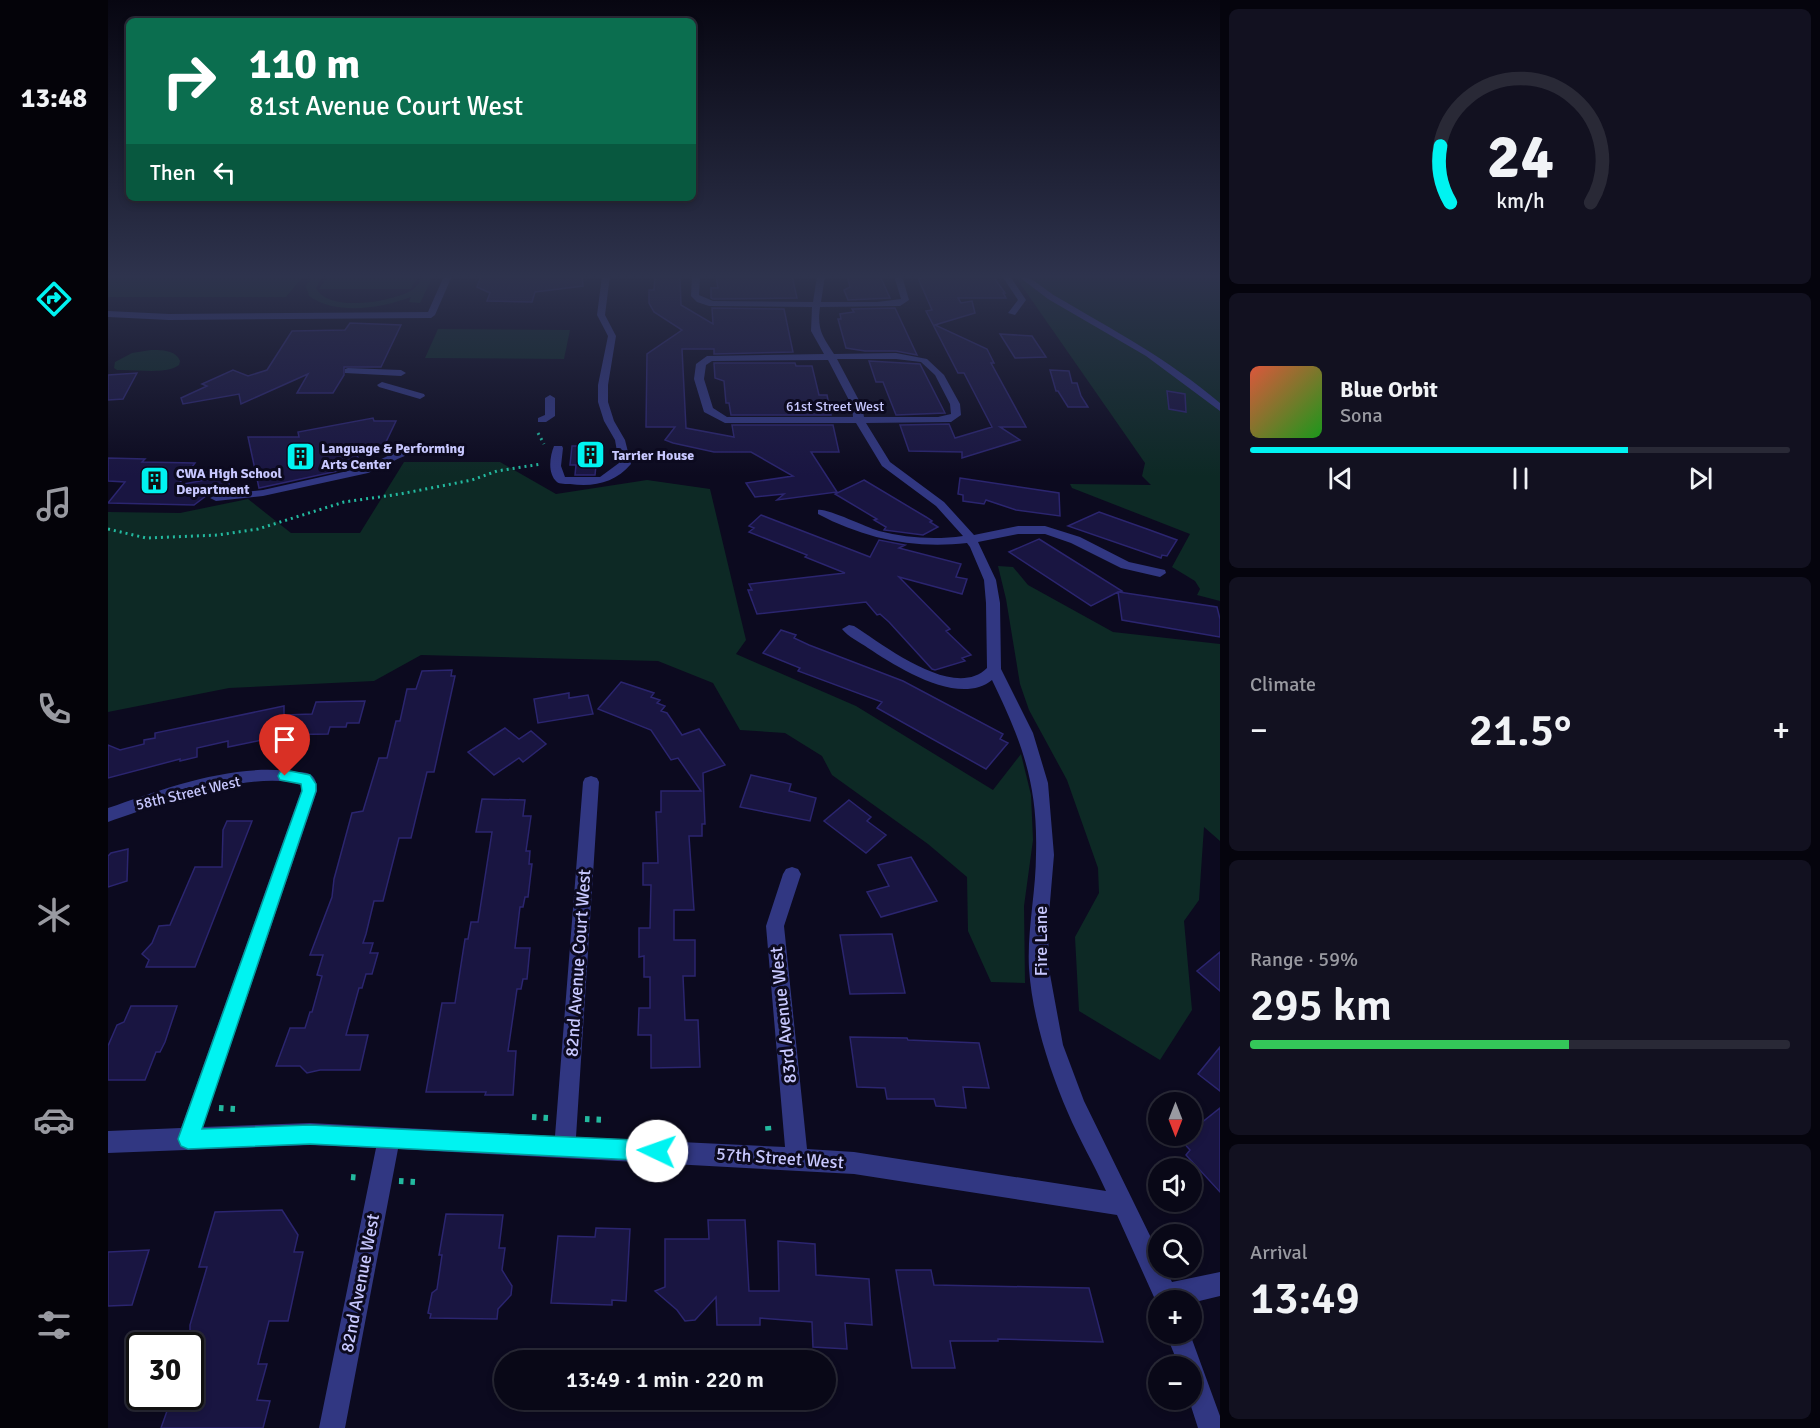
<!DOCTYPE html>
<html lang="en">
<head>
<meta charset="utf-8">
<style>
  :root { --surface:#090817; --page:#121120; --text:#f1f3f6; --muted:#999aa1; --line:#292936; --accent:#00f3f1 }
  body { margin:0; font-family:Signika,sans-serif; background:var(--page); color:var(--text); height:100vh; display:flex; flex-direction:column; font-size:22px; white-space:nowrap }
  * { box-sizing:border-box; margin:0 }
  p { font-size:20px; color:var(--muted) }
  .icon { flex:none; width:33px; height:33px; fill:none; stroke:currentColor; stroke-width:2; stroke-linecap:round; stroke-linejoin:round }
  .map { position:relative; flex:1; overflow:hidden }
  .side { display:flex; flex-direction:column; gap:9px; padding:9px; background:#05040d; width:600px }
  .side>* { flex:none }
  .top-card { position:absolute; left:18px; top:18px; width:570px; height:183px; border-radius:9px; box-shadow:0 3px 9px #0003,0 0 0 2px var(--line); background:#0b6e4f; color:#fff; overflow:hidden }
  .needle { width:39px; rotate:180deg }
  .fabs { position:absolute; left:1040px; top:1092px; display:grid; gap:12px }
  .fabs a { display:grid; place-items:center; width:54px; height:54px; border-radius:50%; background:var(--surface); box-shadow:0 3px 9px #0003,0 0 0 2px var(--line); font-size:30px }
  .speed { position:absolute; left:18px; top:1332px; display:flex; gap:12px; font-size:30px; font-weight:700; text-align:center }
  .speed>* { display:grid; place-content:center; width:78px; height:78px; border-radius:50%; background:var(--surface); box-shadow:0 3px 9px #0003,0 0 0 2px var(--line); line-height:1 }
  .speed .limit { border:3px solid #111; border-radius:9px; background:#fff; color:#111 }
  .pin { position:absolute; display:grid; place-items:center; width:51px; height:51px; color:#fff; margin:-62px -26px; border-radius:50% 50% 50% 0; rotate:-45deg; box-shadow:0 0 6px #0007 }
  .pin .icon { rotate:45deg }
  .me { position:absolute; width:66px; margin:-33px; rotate:273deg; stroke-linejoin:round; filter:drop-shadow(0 0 4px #0008) }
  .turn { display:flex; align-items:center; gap:21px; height:126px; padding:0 24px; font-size:27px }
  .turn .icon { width:78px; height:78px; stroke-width:2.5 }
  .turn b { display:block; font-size:42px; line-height:51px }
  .then { display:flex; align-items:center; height:57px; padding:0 24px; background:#0003; gap:12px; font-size:22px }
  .big { font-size:45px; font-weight:600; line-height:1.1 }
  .side .tile { flex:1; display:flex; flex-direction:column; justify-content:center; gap:9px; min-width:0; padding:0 21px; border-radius:9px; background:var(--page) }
  .side .dial { align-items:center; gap:0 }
  .dial svg { height:156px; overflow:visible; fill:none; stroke:var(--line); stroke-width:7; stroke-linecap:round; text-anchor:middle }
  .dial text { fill:var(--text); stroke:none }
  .song { display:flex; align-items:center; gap:18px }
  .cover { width:72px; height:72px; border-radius:9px; background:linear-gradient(135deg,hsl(10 70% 55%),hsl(120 70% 35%)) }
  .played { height:6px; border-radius:3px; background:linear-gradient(90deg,var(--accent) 70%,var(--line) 70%) }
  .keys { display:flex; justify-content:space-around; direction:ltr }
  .heat { display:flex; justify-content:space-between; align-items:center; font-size:33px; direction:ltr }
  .charge { height:9px; border-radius:4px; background:linear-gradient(90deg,#34c759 59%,var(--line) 0) }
  .trip { position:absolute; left:386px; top:1350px; width:342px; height:60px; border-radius:30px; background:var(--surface); box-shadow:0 3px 9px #0003,0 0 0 2px var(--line); font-weight:600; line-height:60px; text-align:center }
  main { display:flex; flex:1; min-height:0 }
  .tab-bar { display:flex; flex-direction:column; width:108px; justify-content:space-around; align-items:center; background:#040309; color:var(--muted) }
  .tab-bar .icon { width:42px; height:42px }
  .tab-bar .on { color:var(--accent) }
  .tab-bar b { font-size:27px; color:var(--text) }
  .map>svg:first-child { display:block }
  .green { fill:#0d2925 }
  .building { fill:#191541; stroke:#2b256f; stroke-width:1.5 }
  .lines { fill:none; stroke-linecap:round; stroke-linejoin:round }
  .path-far1 { stroke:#23b99f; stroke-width:3; stroke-dasharray:2 4; stroke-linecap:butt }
  .path { stroke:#23b99f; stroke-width:6; stroke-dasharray:4.5 7; stroke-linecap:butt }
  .minor { fill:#313782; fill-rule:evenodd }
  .route { fill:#00f3f1; stroke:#009e9d; stroke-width:1.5 }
  .labels { text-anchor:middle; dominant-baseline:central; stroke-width:6; stroke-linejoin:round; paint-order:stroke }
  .far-street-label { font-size:14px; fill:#c8c8ff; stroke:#0c0a1f }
  .far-poi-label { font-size:14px; font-weight:bold; fill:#c8c8ff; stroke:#0c0a1f; text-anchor:start }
  .street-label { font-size:15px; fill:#c8c8ff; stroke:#0c0a1f }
  .near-street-label { font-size:18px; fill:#c8c8ff; stroke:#0c0a1f }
</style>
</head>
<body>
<main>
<nav class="tab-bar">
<b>13:48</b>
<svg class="icon on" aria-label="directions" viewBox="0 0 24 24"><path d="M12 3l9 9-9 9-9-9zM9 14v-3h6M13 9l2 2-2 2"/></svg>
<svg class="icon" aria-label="music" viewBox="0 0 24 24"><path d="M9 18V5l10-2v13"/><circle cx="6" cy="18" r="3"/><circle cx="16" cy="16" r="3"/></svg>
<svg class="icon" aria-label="phone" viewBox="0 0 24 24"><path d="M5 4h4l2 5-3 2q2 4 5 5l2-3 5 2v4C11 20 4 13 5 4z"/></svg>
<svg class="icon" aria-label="climate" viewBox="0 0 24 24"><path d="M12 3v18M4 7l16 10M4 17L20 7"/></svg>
<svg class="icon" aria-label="car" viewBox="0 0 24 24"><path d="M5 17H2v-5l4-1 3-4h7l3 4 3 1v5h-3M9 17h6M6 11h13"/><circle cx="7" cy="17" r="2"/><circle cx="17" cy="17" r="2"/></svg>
<svg class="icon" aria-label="filters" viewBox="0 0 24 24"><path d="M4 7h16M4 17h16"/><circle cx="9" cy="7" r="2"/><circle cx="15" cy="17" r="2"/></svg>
</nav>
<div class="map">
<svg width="1112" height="1428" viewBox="0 0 1112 1428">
  <rect width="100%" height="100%" fill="#0c0a1f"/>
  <!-- green -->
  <path class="green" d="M0,276H195L178,297H0Z
    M205,276H215L208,288C220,313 285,302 304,290C309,286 312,282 315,276H325L312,303L301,302L303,297C274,308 229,316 201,296L198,286Z
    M220,276H310L303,289H211Z
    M907,276H1112V601L1089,595L1092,589L1087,581L1064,567L1082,534L964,488L962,484L1043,485L1034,476L1037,463Z
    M330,329L462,330L456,359L317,358Z
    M43,350C54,350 68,350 72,361L71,365C58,375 27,369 9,370L6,368L7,362L24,353Z
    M296,462H392L448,494L539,480L602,489L638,640L628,654L748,706L885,790L913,754L923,795L925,840L916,906L917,983L883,982L860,931L859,877L820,844L724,775L714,756L677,733L632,730L605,683L550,661L313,655L266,681L121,688L0,712V512L72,513L140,499L183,533H252Z
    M890,566L905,567L920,585L1005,632L1112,644V841L1096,827L1091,900L1076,921L1084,1010L1052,1060L971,1011L967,937L991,893L990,868L959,780L921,710L912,684L898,599Z"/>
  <!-- building -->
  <path class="building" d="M373,276H474L475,286L427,292L424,302L379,301L382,293L369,287Z
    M547,276H572L573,305L605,324L604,308L676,309L685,352L606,354V349H574L578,428L626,437L624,425H725L731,452H703L729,492L669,500L676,494L647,497L638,483L685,476L643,452H606L565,443L557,440L567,427H538L539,354L574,330L546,312L541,303V290H546Z
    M608,276H684L689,298L605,299L603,298V288H610Z
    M739,276H772L782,298L740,300L736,290L742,287Z
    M815,276H885L897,293H895L898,298H850L853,303L864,301L867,313L827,325L879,349L886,363H883L918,427H892L912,440L854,458V452L801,451L792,425L841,424L847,438L884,427L856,373H850L818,311L824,310L810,278H816Z
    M787,308L809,355L788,351H757L738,348L730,319H733L732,314L746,312L744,309Z
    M242,323L293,325L273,367H236V375L225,393H189L200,374L133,404L131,394L75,404L73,398L99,386L94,384L125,370L140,376L159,370L184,331L237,330Z
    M892,334L924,336L938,357L907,358Z
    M761,361L812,364L837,413L788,415L775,382H768Z
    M606,363H687L688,366H704L711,395H719L723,415H623L621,403H618L616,381L607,378Z
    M942,370L961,371L964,383H969L973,396L980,407H960L950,391H948Z
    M29,373L15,399L0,400V375Z
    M1059,391L1077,394L1078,412L1061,409Z
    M265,418L266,421H288L276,446L270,447L272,450L249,455L253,466L151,488L140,437H191L190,432Z
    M464,446H490L487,475H467L468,465H462Z
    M0,458L37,459L34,462L87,463L70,485L120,476L122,491L98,496L86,505L0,503L17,482L0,481Z
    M852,478L951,493L952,516L908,510L878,500L876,504L855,501V495L850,494Z
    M756,480L818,517L824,521L822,522L830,527L815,535L776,530L778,527L766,520L769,519L727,494Z
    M991,512L1039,529L1069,540L1059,556L1054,555L1053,558L960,526Z
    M653,515L762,557L771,540L797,545L791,548L853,564L848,577L859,579L854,594L791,577L842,629L838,631L863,655L854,658L857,661L827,670L824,669L781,622L772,614L769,615L758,602L649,614L640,590H644L641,584L737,573L697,557L699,555L641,532L646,528L641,526Z
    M931,539L1014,591L1011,592L1109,607L1112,619V637L1014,620L1010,592L983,606L901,552Z
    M673,630L688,635L686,638L701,645L795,681L895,734L892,739L900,743L878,769L769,708L774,702L690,671L692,668L655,653Z
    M344,670L343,676H347L326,772H319L303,838H291L275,901H266L258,934L255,943H265L262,953H270L264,974H258L254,988H251L238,1035H260L252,1070H212L199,1073L192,1066H168L182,1028H197L202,1012H204L214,976L209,975L215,955H202L224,897L226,879L244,813L255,811L271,758H279L288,721H292L299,689H308L314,671Z
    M513,682L546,693L543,697L552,700L549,703L557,706L553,711L559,713L574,735L591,729L617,765L595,773L597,824H594V836H581L586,910H566V940H587V976H575L577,1020H590L592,1067L543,1068V1035H530L531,1008H542V977H536V956L531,957V928H542L543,885H535V863H550L548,812H553V791H593L570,758L563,760L543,730L490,709Z
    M461,693V698L480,695L485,714L430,723L426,699Z
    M257,701L251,723H239L238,727H222L220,734L154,735V740L120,747V741L89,748V757L72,761V759L0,778V745L12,750L36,744V740L47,738V733L176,706V715L204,714L208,702Z
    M397,728L411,739L423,731L438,744L415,762L411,758L386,775L360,752Z
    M643,775L683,784L681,791L708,798L702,821L632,807Z
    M374,799L417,800L415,816H423L418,851H422L421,864H424L420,897H417L415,907H412L407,948H422L419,979H415L413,989H409L400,1051H408L405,1095H377L378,1092H318L334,1003H347L357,939H360L363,922H370L384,832H368Z
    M741,800L763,817L759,821L778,835L758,853L716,821Z
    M119,821H144L87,967H38L41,960L34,954L44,943L51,926L62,925L87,867H114L115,830Z
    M20,849L19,881L0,887V856L3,853Z
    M803,857L829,901L773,917L759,892L781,886L770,865Z
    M784,934L797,993L742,994L732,935Z
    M1112,952V991L1089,971Z
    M23,1006H69L57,1042L52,1052H48L37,1080H0V1046L9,1025L16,1022Z
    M742,1037L799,1038L800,1040L871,1043L881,1088L855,1087L858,1108L828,1106L826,1099H779L777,1088L749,1087Z
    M1112,1047V1091L1090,1074Z
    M1112,1108V1192L1078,1155L1082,1150L1072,1139L1077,1136H1083V1131Z
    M174,1210L190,1235L186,1252H195L180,1321H161L150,1364H159L149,1400L162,1401L155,1428H53L59,1411L55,1396H82V1325L99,1267H91L107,1212Z
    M338,1214L395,1215L391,1248H397L394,1270L404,1286L403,1295L390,1309L389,1319L322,1318L323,1314L320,1313L324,1293L329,1289L334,1255H331Z
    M600,1220H637L641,1291H671L670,1241L707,1244L708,1275L761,1279L764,1325L737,1323L739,1349L705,1347L704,1322L652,1318V1325H609L608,1297L587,1320L577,1321L569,1310L547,1291L557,1287V1239H601Z
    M488,1228L522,1229L518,1301L504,1300V1305L443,1303L450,1236L487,1237Z
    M41,1250L24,1305L0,1306V1252Z
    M788,1270H823L826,1285L981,1288L995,1342L890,1339V1341H842L847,1368H804Z"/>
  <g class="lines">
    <!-- path-far1 -->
    <path class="path-far1" d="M430,433L436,444
      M99,474L101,470
      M94,479L97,476
      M0,529L38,538L110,535L150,529L236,502L292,494L364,480L389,471L433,464"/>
    <!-- path -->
    <path class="path" d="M111,1108L128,1109
      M424,1117L440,1118
      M477,1119L500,1120
      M660,1126L661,1137
      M243,1177L254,1178
      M291,1181L309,1182"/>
    <!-- minor -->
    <path class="minor" d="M336,276H344L327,315L323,318L61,320L0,317V311L61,314L320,312Z
      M494,276H502L497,315L508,336L500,385V402L506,421L517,440L523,464C507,483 486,487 462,484C459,484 451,484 449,482C439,473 442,456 446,446H454L455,448L453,466L457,477H492L511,463L507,440L496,421L490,402V385L500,336L489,315Z
      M584,276H592L591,295L605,301L705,302L709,276H717L713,302H769L793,299L786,276H794L801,300L792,306L712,307C709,329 714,336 726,354L788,353L819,359L836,375L852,404L853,415L843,422L758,423L782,462L836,502L866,535L910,526H937L972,537L1021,562L1057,570L1058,573L1052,577L1013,568L963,543L937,534H910L870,542L888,580L892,603L893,669L925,733L940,783L946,855L940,926L941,969L955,1045L976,1101L1050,1252V1268H1057L1064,1282L1112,1272V1296L1083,1303V1300H1050V1306L1009,1215L746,1174L290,1149L237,1428H211L268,1148L202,1145L0,1153V1131L73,1128L193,791V785C147,768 47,806 0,822V808C58,788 127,762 189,772C193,772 199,772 203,775C208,778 209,785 209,791L95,1127L202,1123L447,1136L475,782L477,778L483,776L489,778L491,782L468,1137L677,1147L658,926L675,874L678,869L684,867L690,869L693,874L676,926L699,1149L746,1152L998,1191C986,1164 971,1139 960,1113C941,1069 924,1016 921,968C919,930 928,892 928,854C930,784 914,742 884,680C851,707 789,667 760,648C752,642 740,637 734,629L741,625L746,626C776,645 846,701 879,668L878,603L876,580L862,547L859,543C806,549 757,539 710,514V510C719,508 757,527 771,531C798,538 827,540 855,536L828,506L774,466L748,423H617L596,412L586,379L588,364L599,356L716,354L703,331L704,307L601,306L589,302L583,296ZM729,359H788L813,362L827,375L842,404L843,414L830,417H756L754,406ZM720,360L744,406L745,417H619L605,408L596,379L598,365L604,361Z
      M894,276H902L918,300L907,315L900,313L910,300Z
      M910,276C923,275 937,290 949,297C1007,331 1060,359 1112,403V411L1038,356L940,299Z
      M240,368L293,370L298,373L293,376L237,373V369Z
      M274,382L316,394L317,396L312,399L271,387L269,385Z
      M442,395L447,398V416L438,422H430V418L437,415V398Z
      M305,447L309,448V452C291,456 277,467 260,473L155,496L108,501L102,498L108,495L155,490L253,468C271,462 286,450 305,447Z
      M1058,1334H1082L1112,1416V1428H1090L1081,1400H1083V1366H1071Z"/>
  </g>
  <!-- sky -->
  <linearGradient id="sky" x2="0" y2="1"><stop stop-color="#070611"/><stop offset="0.58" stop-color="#2e334d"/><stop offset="1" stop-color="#2e334d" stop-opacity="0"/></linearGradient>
  <rect width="1112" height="476" fill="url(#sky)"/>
  <!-- route -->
  <path class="route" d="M177,770L202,775L208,784V791L94,1129L202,1125L549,1141L556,1144L559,1151L556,1158L549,1161L202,1144L80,1149L73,1146L70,1139L194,791L193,784L172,780L170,776L172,772Z"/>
  <!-- icons -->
  <defs>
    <symbol id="building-square" viewBox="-11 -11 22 22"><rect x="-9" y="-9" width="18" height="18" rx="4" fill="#00f3f1" stroke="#0c0a1f"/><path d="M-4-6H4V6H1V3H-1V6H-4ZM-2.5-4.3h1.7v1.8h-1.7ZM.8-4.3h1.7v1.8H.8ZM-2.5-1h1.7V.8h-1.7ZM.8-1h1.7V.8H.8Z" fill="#111"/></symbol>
  </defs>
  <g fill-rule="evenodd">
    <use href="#building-square" x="466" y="438" width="33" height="33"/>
    <use href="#building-square" x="176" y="440" width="33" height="33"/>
    <use href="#building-square" x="30" y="464" width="33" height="33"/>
  </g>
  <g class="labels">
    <!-- far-street labels -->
    <g class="far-street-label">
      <text x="727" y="406">61st Street West</text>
    </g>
    <!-- far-poi labels -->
    <g class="far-poi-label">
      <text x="213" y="448">Language &amp; Performing<tspan x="213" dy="16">Arts Center</tspan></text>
      <text x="504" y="455">Tarrier House</text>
      <text x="68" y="473">CWA High School<tspan x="68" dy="16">Department</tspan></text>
    </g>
    <!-- street labels -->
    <g class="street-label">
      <text transform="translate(80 793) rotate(-13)">58th Street West</text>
    </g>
    <!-- near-street labels -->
    <g class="near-street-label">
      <text transform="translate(933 941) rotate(-90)">Fire Lane</text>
      <text transform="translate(470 963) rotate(-86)">82nd Avenue Court West</text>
      <text transform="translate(675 1015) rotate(-96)">83rd Avenue West</text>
      <text transform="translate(672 1158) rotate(4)">57th Street West</text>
      <text transform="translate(252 1283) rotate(-79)">82nd Avenue West</text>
    </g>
  </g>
</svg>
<div class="fabs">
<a><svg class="needle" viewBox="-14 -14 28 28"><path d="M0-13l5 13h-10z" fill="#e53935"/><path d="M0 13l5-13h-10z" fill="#999aa1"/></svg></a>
<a><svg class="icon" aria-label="sound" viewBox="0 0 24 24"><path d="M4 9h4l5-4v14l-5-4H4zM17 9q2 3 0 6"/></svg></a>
<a><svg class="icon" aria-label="search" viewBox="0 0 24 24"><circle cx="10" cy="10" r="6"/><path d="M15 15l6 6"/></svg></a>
<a>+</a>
<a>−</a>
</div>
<div class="speed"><div class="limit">30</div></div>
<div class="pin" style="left:177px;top:776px;background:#d93025"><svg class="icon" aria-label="arrive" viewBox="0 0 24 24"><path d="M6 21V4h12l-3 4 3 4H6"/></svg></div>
<svg class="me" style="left:549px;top:1151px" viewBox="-20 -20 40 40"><circle r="19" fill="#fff"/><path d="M0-13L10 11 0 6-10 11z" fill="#00f3f1"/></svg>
<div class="trip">13:49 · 1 min · 220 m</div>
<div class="top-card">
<div class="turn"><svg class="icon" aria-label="right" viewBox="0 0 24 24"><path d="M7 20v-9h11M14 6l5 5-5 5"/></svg><div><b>110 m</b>81st Avenue Court West</div></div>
<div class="then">Then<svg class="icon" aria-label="left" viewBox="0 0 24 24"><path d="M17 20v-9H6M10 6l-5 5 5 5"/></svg></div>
</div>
</div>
<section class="side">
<div class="tile dial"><svg viewBox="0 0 100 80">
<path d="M14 69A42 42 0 1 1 86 69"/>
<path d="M14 69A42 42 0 0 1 9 40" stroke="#00f3f1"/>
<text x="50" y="56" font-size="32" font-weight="700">24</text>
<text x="50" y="72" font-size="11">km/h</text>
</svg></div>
<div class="tile">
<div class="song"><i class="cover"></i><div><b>Blue Orbit</b><p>Sona</p></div></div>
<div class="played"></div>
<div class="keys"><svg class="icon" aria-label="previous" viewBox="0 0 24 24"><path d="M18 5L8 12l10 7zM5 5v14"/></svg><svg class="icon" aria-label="pause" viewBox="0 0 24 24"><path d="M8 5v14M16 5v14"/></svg><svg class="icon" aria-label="next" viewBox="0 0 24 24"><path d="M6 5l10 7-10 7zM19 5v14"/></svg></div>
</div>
<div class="tile"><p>Climate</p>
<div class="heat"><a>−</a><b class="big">21.5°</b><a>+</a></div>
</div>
<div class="tile"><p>Range · 59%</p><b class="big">295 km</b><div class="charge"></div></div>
<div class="tile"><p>Arrival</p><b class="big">13:49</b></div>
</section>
</main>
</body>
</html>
